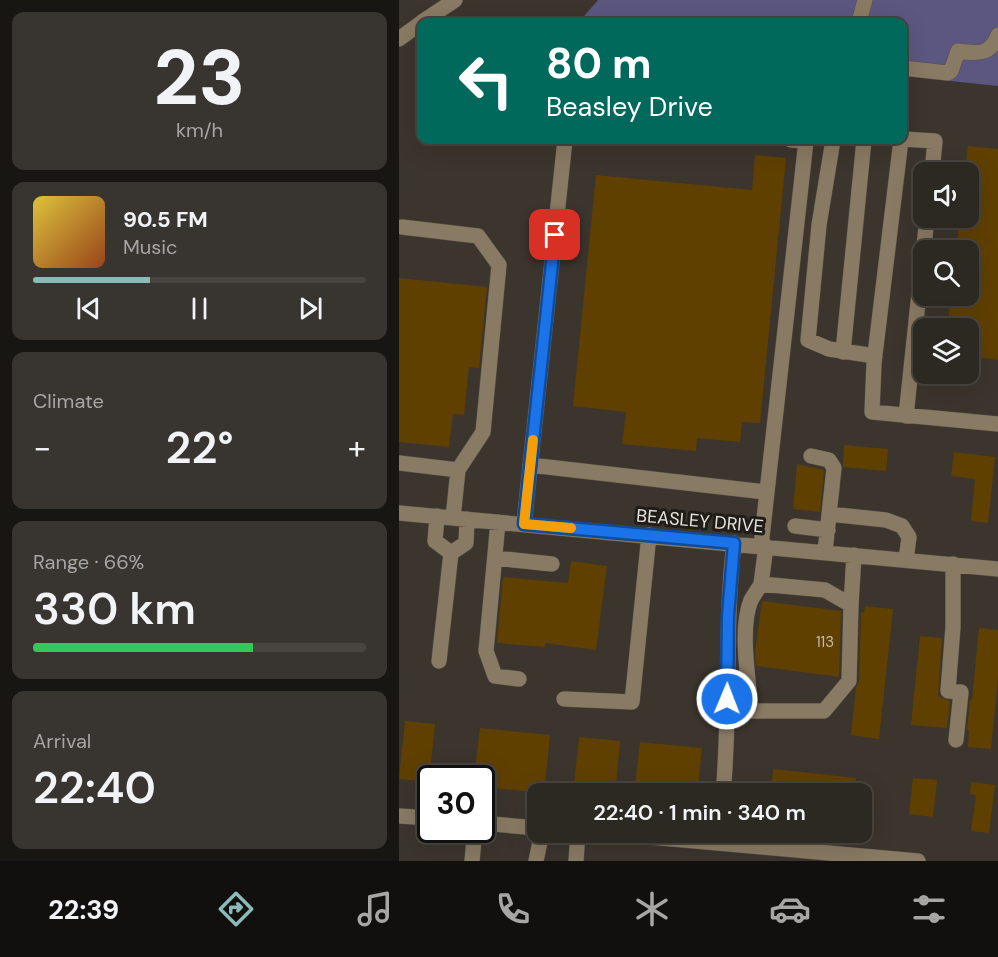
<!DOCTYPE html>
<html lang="en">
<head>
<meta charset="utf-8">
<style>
  :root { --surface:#2c2822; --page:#38342f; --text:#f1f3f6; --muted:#a6a6a5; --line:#484440; --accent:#8bbbb9 }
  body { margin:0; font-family:"DM Sans",sans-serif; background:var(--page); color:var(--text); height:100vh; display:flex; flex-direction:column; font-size:22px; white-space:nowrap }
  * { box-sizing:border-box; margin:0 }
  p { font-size:20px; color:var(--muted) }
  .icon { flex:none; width:33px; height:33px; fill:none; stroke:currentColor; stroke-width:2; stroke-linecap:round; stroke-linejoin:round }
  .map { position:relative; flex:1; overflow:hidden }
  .drawer { display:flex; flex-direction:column; gap:12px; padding:12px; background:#181613; width:399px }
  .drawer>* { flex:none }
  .hud { position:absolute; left:18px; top:18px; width:490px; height:126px; border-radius:12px; box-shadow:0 6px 24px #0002,0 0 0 2px var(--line); background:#00695c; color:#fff; overflow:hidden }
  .fabs { position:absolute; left:514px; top:162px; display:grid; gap:12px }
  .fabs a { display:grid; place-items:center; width:66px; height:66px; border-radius:12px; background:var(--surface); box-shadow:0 6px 24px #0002,0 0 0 2px var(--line); font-size:30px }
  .speed { position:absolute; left:18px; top:765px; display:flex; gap:12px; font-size:30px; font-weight:700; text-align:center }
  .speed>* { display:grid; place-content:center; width:78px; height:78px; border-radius:50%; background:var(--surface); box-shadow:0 6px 24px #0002,0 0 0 2px var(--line); line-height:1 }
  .speed .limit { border:3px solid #111; border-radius:9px; background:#fff; color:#111 }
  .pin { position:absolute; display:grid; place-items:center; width:51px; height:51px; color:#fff; margin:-26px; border-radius:12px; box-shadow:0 3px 9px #0006 }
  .me { position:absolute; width:66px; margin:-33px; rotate:1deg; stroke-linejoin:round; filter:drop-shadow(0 0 4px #0008) }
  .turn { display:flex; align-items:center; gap:21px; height:126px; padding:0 30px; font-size:27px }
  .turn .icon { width:78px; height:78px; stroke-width:2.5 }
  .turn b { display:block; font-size:42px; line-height:51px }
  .big { font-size:45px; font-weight:600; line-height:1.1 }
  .drawer .card { flex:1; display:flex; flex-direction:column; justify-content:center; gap:9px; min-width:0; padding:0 21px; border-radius:12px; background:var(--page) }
  .drawer .dial { align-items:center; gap:0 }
  .dial b { font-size:78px; line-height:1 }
  .song { display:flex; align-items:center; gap:18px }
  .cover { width:72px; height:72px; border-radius:9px; background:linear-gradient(135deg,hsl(50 70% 55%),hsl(20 70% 35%)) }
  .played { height:6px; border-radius:3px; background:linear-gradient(90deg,var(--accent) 35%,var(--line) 35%) }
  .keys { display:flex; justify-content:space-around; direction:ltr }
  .heat { display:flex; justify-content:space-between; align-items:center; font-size:33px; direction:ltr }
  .charge { height:9px; border-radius:4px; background:linear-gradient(90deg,#34c759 66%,var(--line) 0) }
  .trip { position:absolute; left:128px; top:783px; width:345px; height:60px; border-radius:12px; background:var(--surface); box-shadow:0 6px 24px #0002,0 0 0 2px var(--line); font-weight:600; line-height:60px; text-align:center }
  .dock { display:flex; height:96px; justify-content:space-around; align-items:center; background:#12100e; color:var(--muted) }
  .dock .icon { width:42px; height:42px }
  .dock .selected { color:var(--accent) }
  .dock b { font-size:27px; color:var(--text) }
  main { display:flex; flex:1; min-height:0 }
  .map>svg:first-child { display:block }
  .green { fill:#5c5780 }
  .building { fill:#604000 }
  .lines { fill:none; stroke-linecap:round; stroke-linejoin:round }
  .minor-casing { stroke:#565149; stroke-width:16 }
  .minor { stroke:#897a63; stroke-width:15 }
  .route-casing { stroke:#114b97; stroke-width:15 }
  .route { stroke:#1a73e8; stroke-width:10 }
  .slow { stroke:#f59e0b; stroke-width:10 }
  .labels { text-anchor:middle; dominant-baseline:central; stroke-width:6; stroke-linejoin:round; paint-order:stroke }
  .number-label { font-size:15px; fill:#c4baa5 }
  .street-label { font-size:18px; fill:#e6e2dc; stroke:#201d19 }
</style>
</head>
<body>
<main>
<section class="drawer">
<div class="card dial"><b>23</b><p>km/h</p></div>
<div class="card">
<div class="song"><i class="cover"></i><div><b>90.5 FM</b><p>Music</p></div></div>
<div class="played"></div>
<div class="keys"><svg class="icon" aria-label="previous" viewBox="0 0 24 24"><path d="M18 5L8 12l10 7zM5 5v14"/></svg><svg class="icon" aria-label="pause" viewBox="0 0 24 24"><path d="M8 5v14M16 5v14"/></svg><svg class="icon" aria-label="next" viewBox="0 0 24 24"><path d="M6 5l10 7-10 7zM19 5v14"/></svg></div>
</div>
<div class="card"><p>Climate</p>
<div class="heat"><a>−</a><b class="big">22°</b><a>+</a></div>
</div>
<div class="card"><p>Range · 66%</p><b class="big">330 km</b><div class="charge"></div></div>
<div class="card"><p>Arrival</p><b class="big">22:40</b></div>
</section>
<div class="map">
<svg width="599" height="861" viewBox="0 0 599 861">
  <rect width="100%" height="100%" fill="#3b352d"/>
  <!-- green -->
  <path class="green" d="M199,0H599V86L504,76V22H180Z"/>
  <!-- building -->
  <path class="building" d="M569,146L599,149V360L570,356V328H548L552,296H570V250H557L561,218H570V172H566Z
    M356,155L387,158L361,423L343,422L341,442L298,438L297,451L223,444L227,412L174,406L197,175L353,190Z
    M0,278L88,287L80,368L70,367L65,415L54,414L50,447L0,442Z
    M445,445L489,449L487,471L444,467Z
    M555,452L596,457L589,523L572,521L576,479L552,476Z
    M398,464L425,470L421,512L394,509Z
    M172,561L208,566L197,650L146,643V647L98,643L104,577L169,583Z
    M363,601L442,611L440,677L357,666L356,653Z
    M466,606L494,609L480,739L452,735L457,688L460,681L462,612L465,613Z
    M580,628L599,630V677L592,749L569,747L570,731L568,730L571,700H573Z
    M521,636L543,638L539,696L551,701L548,728L512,725Z
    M6,721L36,724L30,782L0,779Z
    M81,728L151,735L145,793L82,787V778H75Z
    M180,737L221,741L217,785L206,784L205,794H174Z
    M241,742L303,748L298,794H251L252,787L236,786Z
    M374,769L457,778L455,794H372Z
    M514,778L538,780L534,817L510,814Z
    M572,782L596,785L590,833L572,831L577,795L571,794Z"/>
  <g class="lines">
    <defs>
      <path id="minor" d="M23,22L56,0
        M460,22L466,0
        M0,39L22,23
        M504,68L549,73L552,71L559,51C578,54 592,55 599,35
        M504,139L536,141L533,172
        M434,140L420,225L409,340L430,349L476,356
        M502,140L475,363L473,412L599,424
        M3,227L79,236L100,265L84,432L59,470
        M444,352L465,140
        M507,416L528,218
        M412,456L430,460L435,468L426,552
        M0,463L59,470L54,518
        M131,465L366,492
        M0,513L599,569
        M430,514L487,520L503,526L510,537L507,560
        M38,516L36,541L52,553L67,543L68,519
        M99,522L87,651L96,676L120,679
        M125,524L166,140
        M396,526L429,530
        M362,546L407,141L392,140
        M96,558L153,564
        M554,564V627L549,691L562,692L557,740
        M452,605L455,555
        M40,661L52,553
        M165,699L233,702L250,535
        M328,711H425L450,681L452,605L426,590L362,584L367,546
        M352,711C350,681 340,629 352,600C355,595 359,589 362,584
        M324,794C332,710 325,626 335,543
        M0,816L32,818
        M82,823L138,828
        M195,832L519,861
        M73,861L76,830
        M137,861L143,832
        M177,861L179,832"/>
    </defs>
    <!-- minor casing -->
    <use href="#minor" class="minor-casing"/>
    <!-- minor -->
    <use href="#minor" class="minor"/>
  </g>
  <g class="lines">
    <defs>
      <path id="route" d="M156,235L125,524L335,543L329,616L328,699"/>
    </defs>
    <!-- route casing -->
    <use href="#route" class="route-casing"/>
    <!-- route -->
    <use href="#route" class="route"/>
    <!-- slow -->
    <path class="slow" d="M134,440L125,524L172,528"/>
  </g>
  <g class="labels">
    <!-- number labels -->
    <g class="number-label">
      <text x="426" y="642">113</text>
    </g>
    <!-- street labels -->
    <g class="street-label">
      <text transform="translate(301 521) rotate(5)">BEASLEY DRIVE</text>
    </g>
  </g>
</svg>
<div class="fabs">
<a><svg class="icon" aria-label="sound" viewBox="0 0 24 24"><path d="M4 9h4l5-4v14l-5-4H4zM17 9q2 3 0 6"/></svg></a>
<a><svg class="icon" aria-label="search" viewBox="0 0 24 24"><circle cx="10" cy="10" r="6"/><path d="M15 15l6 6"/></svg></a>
<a><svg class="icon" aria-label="layers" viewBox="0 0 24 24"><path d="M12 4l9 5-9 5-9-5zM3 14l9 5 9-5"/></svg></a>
</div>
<div class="speed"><div class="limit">30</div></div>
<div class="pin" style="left:156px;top:235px;background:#d93025"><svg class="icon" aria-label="arrive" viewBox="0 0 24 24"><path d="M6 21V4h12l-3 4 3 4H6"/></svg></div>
<svg class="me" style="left:328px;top:699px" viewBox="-20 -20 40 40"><circle r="17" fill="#1a73e8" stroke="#fff" stroke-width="3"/><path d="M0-11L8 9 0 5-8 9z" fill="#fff"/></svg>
<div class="trip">22:40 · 1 min · 340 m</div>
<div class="hud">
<div class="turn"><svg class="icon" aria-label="left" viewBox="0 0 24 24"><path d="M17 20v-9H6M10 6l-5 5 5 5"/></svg><div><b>80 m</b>Beasley Drive</div></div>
</div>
</div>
</main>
<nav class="dock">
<b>22:39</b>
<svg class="icon selected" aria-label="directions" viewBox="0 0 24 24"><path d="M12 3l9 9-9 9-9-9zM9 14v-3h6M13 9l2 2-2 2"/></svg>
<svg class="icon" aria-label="music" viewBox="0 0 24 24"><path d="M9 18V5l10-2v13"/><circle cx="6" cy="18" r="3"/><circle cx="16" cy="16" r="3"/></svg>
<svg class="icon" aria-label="phone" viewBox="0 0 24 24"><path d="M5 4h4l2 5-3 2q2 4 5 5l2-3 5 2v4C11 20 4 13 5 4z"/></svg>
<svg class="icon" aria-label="climate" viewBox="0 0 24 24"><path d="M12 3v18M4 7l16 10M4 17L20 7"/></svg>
<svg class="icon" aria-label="car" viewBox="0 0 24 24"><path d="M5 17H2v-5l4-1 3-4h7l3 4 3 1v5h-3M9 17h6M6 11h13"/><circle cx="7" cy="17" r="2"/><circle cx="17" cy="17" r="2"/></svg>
<svg class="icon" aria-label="filters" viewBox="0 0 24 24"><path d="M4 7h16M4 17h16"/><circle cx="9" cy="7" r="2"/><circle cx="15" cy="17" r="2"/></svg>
</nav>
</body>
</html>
